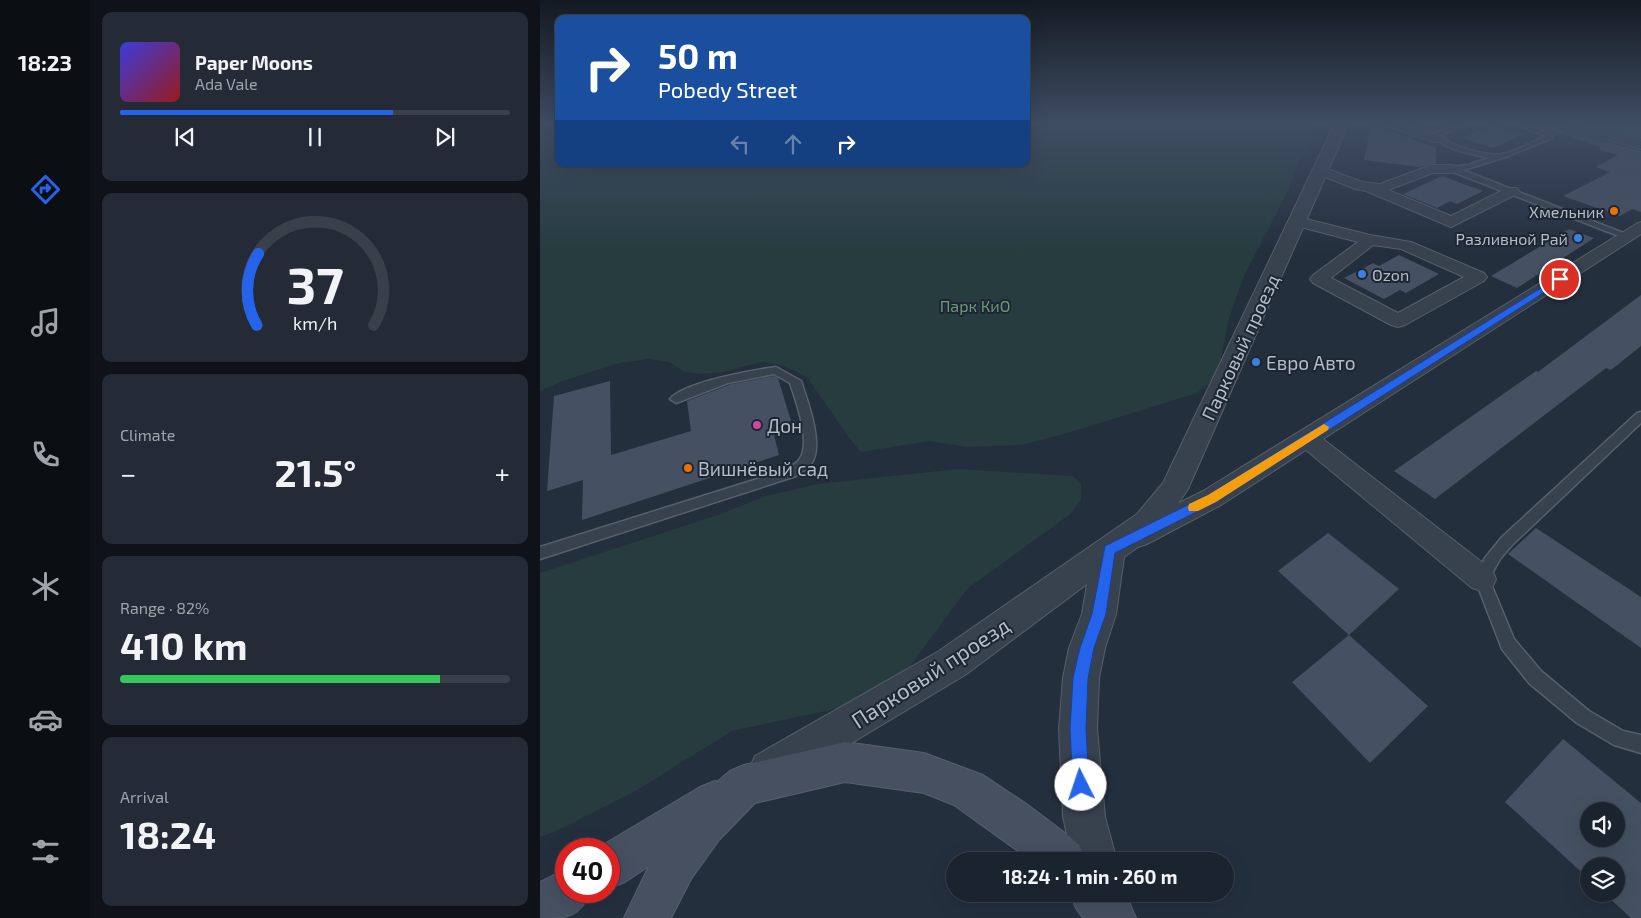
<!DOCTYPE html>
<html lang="en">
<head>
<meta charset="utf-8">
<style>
  :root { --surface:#1b232e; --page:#242b36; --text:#f1f3f6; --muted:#a0a4aa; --line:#39404a; --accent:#2563eb }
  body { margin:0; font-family:"Exo 2",sans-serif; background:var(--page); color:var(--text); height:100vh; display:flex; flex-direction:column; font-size:19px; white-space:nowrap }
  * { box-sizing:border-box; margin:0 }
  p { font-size:16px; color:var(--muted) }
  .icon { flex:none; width:28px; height:28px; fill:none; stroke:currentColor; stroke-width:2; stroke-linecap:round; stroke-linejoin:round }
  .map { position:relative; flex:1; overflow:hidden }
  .panel { display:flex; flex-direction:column; gap:12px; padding:12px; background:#0f1319; width:450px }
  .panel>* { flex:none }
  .guide { position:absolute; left:15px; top:15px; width:475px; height:152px; border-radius:10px; box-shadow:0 5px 20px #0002,0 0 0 1px var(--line); background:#1a4fa0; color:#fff; overflow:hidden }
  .controls { position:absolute; left:1040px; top:802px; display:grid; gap:10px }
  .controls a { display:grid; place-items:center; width:45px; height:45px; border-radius:50%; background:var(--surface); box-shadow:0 5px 20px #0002,0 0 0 1px var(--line); font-size:25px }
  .speed { position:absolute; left:15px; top:838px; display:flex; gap:10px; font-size:25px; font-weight:700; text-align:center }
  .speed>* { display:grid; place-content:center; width:65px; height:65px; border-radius:50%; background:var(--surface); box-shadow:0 5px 20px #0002,0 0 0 1px var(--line); line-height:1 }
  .speed .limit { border:8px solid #d22; background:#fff; color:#111 }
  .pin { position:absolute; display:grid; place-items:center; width:42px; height:42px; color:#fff; margin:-21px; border:2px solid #fff; border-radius:50%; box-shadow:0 1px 5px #0007 }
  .me { position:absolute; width:55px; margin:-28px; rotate:356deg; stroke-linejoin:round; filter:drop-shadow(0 0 4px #0008) }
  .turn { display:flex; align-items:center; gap:18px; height:105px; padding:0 20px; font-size:22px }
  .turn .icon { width:65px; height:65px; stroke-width:2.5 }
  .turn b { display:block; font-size:35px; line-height:42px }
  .lanes { display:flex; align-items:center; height:48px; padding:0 20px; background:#0003; justify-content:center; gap:25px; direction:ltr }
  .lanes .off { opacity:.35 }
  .big { font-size:38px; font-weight:700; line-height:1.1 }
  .panel .widget { flex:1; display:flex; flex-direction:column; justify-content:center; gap:8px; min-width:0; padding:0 18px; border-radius:10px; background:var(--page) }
  .panel .dial { align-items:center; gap:0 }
  .dial svg { height:130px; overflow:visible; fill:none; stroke:var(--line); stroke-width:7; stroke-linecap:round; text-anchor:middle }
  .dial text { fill:var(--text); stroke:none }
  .song { display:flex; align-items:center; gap:15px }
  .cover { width:60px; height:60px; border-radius:8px; background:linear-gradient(135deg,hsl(240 70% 55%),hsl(0 70% 35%)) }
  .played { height:5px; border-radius:2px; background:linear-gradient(90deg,var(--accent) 70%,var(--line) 70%) }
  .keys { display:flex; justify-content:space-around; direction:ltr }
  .heat { display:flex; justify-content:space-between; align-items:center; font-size:28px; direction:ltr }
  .charge { height:8px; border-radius:4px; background:linear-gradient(90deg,#34c759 82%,var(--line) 0) }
  .trip { position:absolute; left:406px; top:852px; width:288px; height:50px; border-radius:25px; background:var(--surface); box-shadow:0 5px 20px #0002,0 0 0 1px var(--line); font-weight:700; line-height:50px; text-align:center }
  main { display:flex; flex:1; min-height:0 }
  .dock { display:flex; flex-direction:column; width:90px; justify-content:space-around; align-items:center; background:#0b0e12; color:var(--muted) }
  .dock .icon { width:35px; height:35px }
  .dock .current { color:var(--accent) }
  .dock b { font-size:22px; color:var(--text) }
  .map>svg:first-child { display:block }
  .green { fill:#263c3f }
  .building { fill:#455162; fill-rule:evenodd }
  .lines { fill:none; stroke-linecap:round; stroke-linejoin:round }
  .service-casing { stroke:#565f6c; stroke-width:3 }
  .minor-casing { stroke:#565f6c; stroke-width:2 }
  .tertiary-casing { stroke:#565f6c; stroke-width:2 }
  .secondary-casing { stroke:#565f6c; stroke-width:2 }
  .service { fill:#38414e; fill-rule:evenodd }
  .minor { fill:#38414e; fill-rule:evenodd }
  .tertiary { fill:#38414e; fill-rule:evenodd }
  .secondary { fill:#465061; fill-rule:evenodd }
  .route { fill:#2563eb; stroke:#184099 }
  .slow { fill:#f59e0b }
  .food-dot { fill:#e8710a; stroke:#1d2633; stroke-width:2 }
  .shop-dot { fill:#3f7fe0; stroke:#1d2633; stroke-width:2 }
  .hotel-dot { fill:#d1479c; stroke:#1d2633; stroke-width:2 }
  .labels { text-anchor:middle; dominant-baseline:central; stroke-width:4; stroke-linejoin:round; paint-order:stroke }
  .far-poi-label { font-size:16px; fill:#b4bcc9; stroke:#1d2633; text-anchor:end }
  .far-park-label { font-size:16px; fill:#6b9a76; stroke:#1d2633 }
  .street-label { font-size:19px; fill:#b4bcc9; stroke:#1d2633 }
  .poi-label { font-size:19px; fill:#b4bcc9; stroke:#1d2633; text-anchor:start }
  .near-street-label { font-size:22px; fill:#b4bcc9; stroke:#1d2633 }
</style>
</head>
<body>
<main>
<nav class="dock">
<b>18:23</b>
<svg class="icon current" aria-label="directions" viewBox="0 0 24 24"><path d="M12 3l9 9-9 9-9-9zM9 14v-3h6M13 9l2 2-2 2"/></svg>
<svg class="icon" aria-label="music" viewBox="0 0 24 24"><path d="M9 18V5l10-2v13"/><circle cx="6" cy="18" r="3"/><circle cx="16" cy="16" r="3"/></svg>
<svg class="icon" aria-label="phone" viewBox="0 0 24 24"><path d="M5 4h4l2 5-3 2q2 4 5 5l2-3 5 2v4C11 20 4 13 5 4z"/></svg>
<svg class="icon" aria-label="climate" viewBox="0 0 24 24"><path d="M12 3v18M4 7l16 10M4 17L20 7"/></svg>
<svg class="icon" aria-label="car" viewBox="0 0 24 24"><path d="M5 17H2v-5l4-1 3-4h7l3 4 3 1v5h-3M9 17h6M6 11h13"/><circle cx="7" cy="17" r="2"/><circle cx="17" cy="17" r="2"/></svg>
<svg class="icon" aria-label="filters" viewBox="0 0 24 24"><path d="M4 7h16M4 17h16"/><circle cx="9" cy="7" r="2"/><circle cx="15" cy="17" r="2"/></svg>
</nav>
<section class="panel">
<div class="widget">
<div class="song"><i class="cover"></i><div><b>Paper Moons</b><p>Ada Vale</p></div></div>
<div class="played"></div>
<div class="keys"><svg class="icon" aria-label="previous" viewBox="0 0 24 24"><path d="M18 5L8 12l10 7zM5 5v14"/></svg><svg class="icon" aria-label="pause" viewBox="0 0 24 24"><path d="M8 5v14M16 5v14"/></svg><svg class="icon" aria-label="next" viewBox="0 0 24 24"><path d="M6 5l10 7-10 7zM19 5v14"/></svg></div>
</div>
<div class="widget dial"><svg viewBox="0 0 100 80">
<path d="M14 69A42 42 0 1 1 86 69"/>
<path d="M14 69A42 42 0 0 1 15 25" stroke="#2563eb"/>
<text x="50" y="56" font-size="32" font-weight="700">37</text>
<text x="50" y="72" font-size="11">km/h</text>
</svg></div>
<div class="widget"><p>Climate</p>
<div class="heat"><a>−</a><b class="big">21.5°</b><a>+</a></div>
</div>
<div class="widget"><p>Range · 82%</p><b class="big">410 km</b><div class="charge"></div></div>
<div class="widget"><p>Arrival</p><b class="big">18:24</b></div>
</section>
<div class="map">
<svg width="1101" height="918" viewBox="0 0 1101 918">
  <rect width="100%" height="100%" fill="#242f3e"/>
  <!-- green -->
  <path class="green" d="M0,123H19V164H486V123H777L768,149L756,167L748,191L704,276L689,318L677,377L657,393L534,431L482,445L427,447L389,441L321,452L309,438L267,377L244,366L222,362L179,373L160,374L143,371L129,362L109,359L79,363L25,380L0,391Z
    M418,469L533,476L541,484V500L529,515L427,589L368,669L314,705L192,731L97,790L23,828L0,837V573L181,514L226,496L278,484Z"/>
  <!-- building -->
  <path class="building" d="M1000,123H1014L1018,128L1101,151V212L1092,209L1080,216L1023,196L1070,172L1055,167L1078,155L1058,149L1061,147L1009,131L999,126Z
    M1042,123H1101V139Z
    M831,124L896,148V163L879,167L824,160Z
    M954,125L985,134L953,148L922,138Z
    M902,176L943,191L917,204L910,201L897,208L863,194Z
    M1029,229L1054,238L977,288L951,276Z
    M859,255L899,274L866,293L860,290L844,299L804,278L833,263L839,266Z
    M1101,295V346L1071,370L1066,368L895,499L854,471L996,371L998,372Z
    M234,376L238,378L251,421L232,427L239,455L42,520L43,480L7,491L14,396L70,381L71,455L151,431L147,401L192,384Z
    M996,528L1101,597V648L968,554Z
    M788,533L859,589L809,635L738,571Z
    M809,635L888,706L830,763L752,682Z
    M1023,739L1101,803V918H1091L1065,894H1076V866H1049V879L965,802ZM1049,811H1076V839H1049Z"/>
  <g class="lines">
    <defs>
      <path id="service" d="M921,123H930L900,135C908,146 949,157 962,154C977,151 992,142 1006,136L971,123C984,123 1004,127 1013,137L1012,138L966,157L923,170L1091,236L1084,238L910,171V167L928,165L949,158C931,153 903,151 893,134Z
        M236,367L261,381C267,400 285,446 271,464C267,469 260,473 256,476L0,559V547L246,470C250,467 256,464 259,460C272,444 256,401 250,383L234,374L188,383L136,403L130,399C144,382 214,370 236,367Z
        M1101,412V423L972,545L960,559L949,579L974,639L1001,671L1049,711L1083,731L1101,735V753L1074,745L1037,723L989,683L962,649L935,579L945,558L962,537L1097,413Z"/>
      <path id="minor" d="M842,123H860L903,136L905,139L903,142H895L844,126Z
        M1016,123H1035L1101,141V149L1018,126Z
        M891,165H913L920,169L913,173H893L848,190L911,216L967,188H977L979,191L977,194L911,227L826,191L815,189L775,173L773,170L780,166L822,182L840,184Z
        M758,217L830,235L871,242L944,273L947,277L944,281L865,325L858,327L851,325L773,283L770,279L773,275L818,242L753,225L750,222L753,219ZM833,245L861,249L924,277L858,313L791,278Z
        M1101,222V234L783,439L952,570L956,579L952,588L942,591L932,588L766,450L681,505L607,544L598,547L589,544L585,536L589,528L663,491L1096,224Z"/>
      <path id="tertiary" d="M795,123H809L648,489L619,532L584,557L576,614L565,648L559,678L557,729L565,817L577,861H533L523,817L519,729L523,678L529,648L542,614L547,584L425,675L243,784L229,790L215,784L209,770L215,756L399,651L597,514L623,483Z"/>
      <path id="secondary" d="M305,742L384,753L443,775L488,805L529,836L539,845L545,861H492L414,805L384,793L305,782L215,803L179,840L151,879L131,918H84L109,866L85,882L69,888V849H56L160,787L175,781L177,782L190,771L204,765Z
        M26,869V891H51C39,918 28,918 0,918V882Z
        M530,894H583L589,902L596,918H543L537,910Z"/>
    </defs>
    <!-- service casing -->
    <use href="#service" class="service-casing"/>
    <!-- minor casing -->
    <use href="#minor" class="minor-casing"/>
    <!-- tertiary casing -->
    <use href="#tertiary" class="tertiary-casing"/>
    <!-- secondary casing -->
    <use href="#secondary" class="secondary-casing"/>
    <!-- service -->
    <use href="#service" class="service"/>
    <!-- minor -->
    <use href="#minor" class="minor"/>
    <!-- tertiary -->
    <use href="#tertiary" class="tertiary"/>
    <!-- secondary -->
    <use href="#secondary" class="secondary"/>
  </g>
  <!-- sky -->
  <linearGradient id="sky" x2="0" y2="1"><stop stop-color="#141a22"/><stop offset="0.49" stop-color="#3f4d63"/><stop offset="1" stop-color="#3f4d63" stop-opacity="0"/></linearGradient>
  <rect width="1101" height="252" fill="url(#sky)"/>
  <!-- route -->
  <path class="route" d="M1020,276L1022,277V281L676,502L575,553L566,614L554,648L548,678L546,729L549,785L547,791L541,793L535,791L533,785L530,729L533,678L540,648L552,614L565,546L668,495Z"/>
  <!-- slow -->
  <path class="slow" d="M784,424L789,427L788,430L676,502L658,511H649L648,508L649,504L668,495Z"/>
  <!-- markers -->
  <g class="food-dot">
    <circle cx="1074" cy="211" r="5"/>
    <circle cx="148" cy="468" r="5"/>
  </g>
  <g class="shop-dot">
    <circle cx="1038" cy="238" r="5"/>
    <circle cx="822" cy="274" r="5"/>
    <circle cx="716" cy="362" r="5"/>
  </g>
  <circle class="hotel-dot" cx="217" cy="425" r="5"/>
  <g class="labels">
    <!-- far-poi labels -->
    <g class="far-poi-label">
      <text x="1064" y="211">Хмельник</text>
      <text x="1028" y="238">Разливной Рай</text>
      <text x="832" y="274" text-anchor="start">Ozon</text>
    </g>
    <!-- far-park labels -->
    <g class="far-park-label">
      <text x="435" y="305">Парк КиО</text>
    </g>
    <!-- street labels -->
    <g class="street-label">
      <text transform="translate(700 347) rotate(-65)">Парковый проезд</text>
    </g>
    <!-- poi labels -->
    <g class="poi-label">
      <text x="726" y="362">Евро Авто</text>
      <text x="227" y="425">Дон</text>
      <text x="158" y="468">Вишнёвый сад</text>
    </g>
    <!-- near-street labels -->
    <g class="near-street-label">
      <text transform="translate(390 672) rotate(-33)">Парковый проезд</text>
    </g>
  </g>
</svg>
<div class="controls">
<a><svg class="icon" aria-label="sound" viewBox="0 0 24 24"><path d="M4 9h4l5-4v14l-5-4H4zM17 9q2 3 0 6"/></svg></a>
<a><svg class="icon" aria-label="layers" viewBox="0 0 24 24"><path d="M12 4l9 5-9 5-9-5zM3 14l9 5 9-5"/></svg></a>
</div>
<div class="speed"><div class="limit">40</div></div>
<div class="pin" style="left:1020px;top:279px;background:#d93025"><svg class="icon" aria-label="arrive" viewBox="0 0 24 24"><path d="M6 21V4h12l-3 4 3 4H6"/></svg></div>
<svg class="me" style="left:541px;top:785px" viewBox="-20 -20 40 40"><circle r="19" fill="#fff"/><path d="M0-13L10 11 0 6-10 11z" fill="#2563eb"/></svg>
<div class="trip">18:24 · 1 min · 260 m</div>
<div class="guide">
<div class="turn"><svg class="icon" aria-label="right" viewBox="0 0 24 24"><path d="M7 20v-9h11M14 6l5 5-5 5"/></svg><div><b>50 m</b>Pobedy Street</div></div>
<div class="lanes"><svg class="icon off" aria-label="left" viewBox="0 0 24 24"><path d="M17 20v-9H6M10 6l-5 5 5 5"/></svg><svg class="icon off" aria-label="ahead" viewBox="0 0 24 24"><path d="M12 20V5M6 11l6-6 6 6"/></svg><svg class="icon" aria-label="right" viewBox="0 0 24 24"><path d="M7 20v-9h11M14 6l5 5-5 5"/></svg></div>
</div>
</div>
</main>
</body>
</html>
